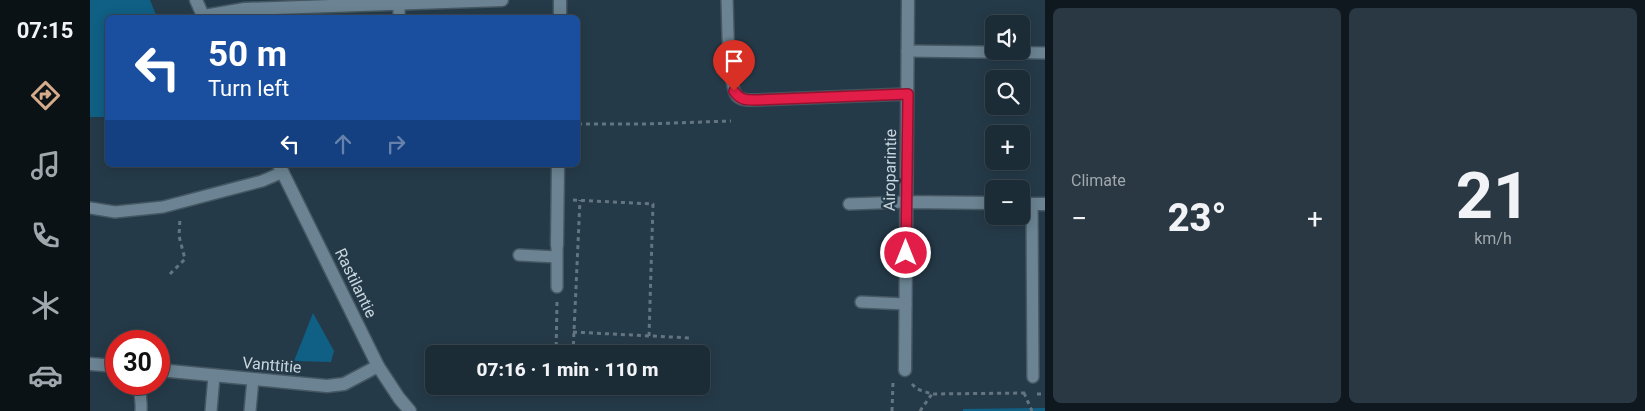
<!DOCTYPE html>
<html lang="en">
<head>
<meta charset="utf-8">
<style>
  :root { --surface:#1c2c36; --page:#293842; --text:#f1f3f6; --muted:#a0a7ad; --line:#3a4851; --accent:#d6ab8b }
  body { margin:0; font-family:Roboto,sans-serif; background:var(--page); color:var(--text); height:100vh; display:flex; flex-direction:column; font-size:19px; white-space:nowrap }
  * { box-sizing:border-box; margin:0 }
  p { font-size:16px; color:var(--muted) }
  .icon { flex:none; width:28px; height:28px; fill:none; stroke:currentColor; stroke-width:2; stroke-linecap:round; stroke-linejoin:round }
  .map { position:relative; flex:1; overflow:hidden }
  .details { display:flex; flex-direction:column; gap:8px; padding:8px; background:#0f181e; width:600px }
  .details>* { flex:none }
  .guide { position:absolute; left:15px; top:15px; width:475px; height:152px; border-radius:8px; box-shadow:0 2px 12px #0003,0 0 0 1px var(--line); background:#1a4fa0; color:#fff; overflow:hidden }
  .buttons { position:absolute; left:895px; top:15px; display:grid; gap:10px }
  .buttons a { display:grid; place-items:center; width:45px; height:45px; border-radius:8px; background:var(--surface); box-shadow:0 2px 12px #0003,0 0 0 1px var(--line); font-size:25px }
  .speed { position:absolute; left:15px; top:330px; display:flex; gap:10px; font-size:25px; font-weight:700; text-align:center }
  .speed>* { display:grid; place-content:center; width:65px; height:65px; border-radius:50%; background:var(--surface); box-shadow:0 2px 12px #0003,0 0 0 1px var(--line); line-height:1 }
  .speed .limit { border:8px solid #d22; background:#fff; color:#111 }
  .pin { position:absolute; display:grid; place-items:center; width:42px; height:42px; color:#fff; margin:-51px -21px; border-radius:50% 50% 50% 0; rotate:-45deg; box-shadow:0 0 5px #0007 }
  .pin .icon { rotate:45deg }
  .me { position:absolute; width:55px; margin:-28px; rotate:0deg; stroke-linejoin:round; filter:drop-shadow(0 0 4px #0008) }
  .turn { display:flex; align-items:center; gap:18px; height:105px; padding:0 20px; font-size:22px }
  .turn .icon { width:65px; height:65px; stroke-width:2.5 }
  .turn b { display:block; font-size:35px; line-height:42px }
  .lanes { display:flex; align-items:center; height:48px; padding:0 20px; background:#0003; justify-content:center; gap:25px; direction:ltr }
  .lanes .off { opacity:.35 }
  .big { font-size:38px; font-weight:800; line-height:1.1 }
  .details .widget { flex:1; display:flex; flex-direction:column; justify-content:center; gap:8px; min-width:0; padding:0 18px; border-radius:8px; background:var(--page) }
  .details .dial { align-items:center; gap:0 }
  .dial b { font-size:65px; line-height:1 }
  .heat { display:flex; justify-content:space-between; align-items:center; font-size:28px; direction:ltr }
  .details .tiles { flex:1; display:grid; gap:8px; grid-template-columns:repeat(2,1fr) }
  .trip { position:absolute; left:335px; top:345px; width:285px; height:50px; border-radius:8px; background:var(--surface); box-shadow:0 2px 12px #0003,0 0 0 1px var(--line); font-weight:800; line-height:50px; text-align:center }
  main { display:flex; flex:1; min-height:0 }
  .tabs { display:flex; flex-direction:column; width:90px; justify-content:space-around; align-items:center; background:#0b1216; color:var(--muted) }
  .tabs .icon { width:35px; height:35px }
  .tabs .current { color:var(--accent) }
  .tabs b { font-size:22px; color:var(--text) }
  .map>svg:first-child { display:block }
  .green { fill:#105f85 }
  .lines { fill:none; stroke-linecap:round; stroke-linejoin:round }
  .lane-casing { stroke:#445762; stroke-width:14 }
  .street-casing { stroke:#445762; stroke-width:15 }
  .secondary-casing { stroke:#445762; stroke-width:15 }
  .path { stroke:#637580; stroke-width:3; stroke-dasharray:4 4; stroke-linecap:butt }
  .lane { stroke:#6b8392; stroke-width:11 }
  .street { stroke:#6b8392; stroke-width:12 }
  .secondary { stroke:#6b8392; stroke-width:12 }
  .route-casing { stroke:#92132f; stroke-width:12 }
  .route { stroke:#e11d48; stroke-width:9 }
  .labels { text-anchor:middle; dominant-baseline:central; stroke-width:5; stroke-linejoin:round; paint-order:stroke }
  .street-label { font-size:16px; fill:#c8d5dd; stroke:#253a48 }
</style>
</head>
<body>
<main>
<nav class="tabs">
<b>07:15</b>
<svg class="icon current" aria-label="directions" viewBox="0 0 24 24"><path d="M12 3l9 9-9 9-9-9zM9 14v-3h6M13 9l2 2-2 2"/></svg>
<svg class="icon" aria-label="music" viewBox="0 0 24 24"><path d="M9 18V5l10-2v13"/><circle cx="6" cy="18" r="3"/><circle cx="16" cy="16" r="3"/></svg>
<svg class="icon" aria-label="phone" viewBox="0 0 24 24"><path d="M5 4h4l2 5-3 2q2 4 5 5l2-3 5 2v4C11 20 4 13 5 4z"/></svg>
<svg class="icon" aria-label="climate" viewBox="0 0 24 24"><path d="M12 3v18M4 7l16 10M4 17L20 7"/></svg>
<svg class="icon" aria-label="car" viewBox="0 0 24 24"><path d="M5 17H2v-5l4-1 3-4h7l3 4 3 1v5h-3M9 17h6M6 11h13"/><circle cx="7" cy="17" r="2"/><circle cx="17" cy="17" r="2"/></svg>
</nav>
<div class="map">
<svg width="955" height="411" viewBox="0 0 955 411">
  <rect width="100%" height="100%" fill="#253a48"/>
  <!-- green -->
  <path class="green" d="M0,0H60L67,17L18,18L17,117H0Z
    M223,313L244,351L241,362L204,361Z
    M955,408V411H873V409Z"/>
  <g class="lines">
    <defs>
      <path id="lane" d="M637,0C638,18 637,84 647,96C652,101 659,100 665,100L817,94
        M309,4V18
        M817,51L955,53
        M759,204L816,202
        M942,204L943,377
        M0,208L25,212L73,207L172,181L193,172
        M467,245V287
        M429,255L467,257
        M771,302L816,304
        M50,384C49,394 52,402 51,411
        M121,411L124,376
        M160,411L163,379"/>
      <path id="street" d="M114,16L155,9L412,0
        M470,18V0
        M816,202L904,203
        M931,204H955
        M467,245L468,165
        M0,364L26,366
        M69,370L237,386L254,384L288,366
        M815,370L818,0"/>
      <path id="secondary" d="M106,0L114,18
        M189,165L288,366L309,398L320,411"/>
    </defs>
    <!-- lane casing -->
    <use href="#lane" class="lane-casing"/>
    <!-- street casing -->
    <use href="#street" class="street-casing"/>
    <!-- secondary casing -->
    <use href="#secondary" class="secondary-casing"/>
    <!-- path -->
    <path class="path" d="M488,124H555L641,121
      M483,200L563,204L559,336
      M80,274L95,259L89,236L90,218
      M483,332L600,338
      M483,353L490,200
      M466,354L467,302
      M822,384L827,389L842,394L938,393
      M465,393V386
      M934,393L942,411
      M947,394H955
      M802,411L803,382
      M830,411L842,394"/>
    <!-- lane -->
    <use href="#lane" class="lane"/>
    <!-- street -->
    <use href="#street" class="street"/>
    <!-- secondary -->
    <use href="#secondary" class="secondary"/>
  </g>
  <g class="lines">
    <defs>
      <path id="route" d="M644,91C650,100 655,100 665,100L818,94L816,253"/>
    </defs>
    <!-- route casing -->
    <use href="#route" class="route-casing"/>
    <!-- route -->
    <use href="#route" class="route"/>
  </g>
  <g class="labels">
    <!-- street labels -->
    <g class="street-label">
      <text transform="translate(800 170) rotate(-89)">Airoparintie</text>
      <text transform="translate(266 283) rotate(64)">Rastilantie</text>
      <text transform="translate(182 365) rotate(5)">Vanttitie</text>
    </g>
  </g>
</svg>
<div class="buttons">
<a><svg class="icon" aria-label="sound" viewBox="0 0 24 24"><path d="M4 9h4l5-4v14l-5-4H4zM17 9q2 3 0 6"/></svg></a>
<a><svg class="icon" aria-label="search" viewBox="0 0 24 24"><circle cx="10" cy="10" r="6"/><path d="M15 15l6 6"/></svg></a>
<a>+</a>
<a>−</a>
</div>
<div class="speed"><div class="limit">30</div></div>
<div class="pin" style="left:644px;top:91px;background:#d93025"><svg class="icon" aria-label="arrive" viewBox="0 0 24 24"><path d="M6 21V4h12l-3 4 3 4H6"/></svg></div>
<svg class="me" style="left:816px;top:253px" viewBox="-20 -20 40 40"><circle r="17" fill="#e11d48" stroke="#fff" stroke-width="3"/><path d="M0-11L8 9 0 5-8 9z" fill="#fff"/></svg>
<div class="trip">07:16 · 1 min · 110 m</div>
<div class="guide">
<div class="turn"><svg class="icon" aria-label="left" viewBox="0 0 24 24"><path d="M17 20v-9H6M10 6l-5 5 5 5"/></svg><div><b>50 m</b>Turn left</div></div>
<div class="lanes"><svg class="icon" aria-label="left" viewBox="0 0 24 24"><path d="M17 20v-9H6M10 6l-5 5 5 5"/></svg><svg class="icon off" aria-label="ahead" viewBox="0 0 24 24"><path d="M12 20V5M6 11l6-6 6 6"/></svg><svg class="icon off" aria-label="right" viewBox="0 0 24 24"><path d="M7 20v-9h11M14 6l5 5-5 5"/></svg></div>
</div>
</div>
<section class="details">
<div class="tiles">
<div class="widget"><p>Climate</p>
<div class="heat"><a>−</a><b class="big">23°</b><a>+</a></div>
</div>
<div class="widget dial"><b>21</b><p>km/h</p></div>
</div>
</section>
</main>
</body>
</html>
